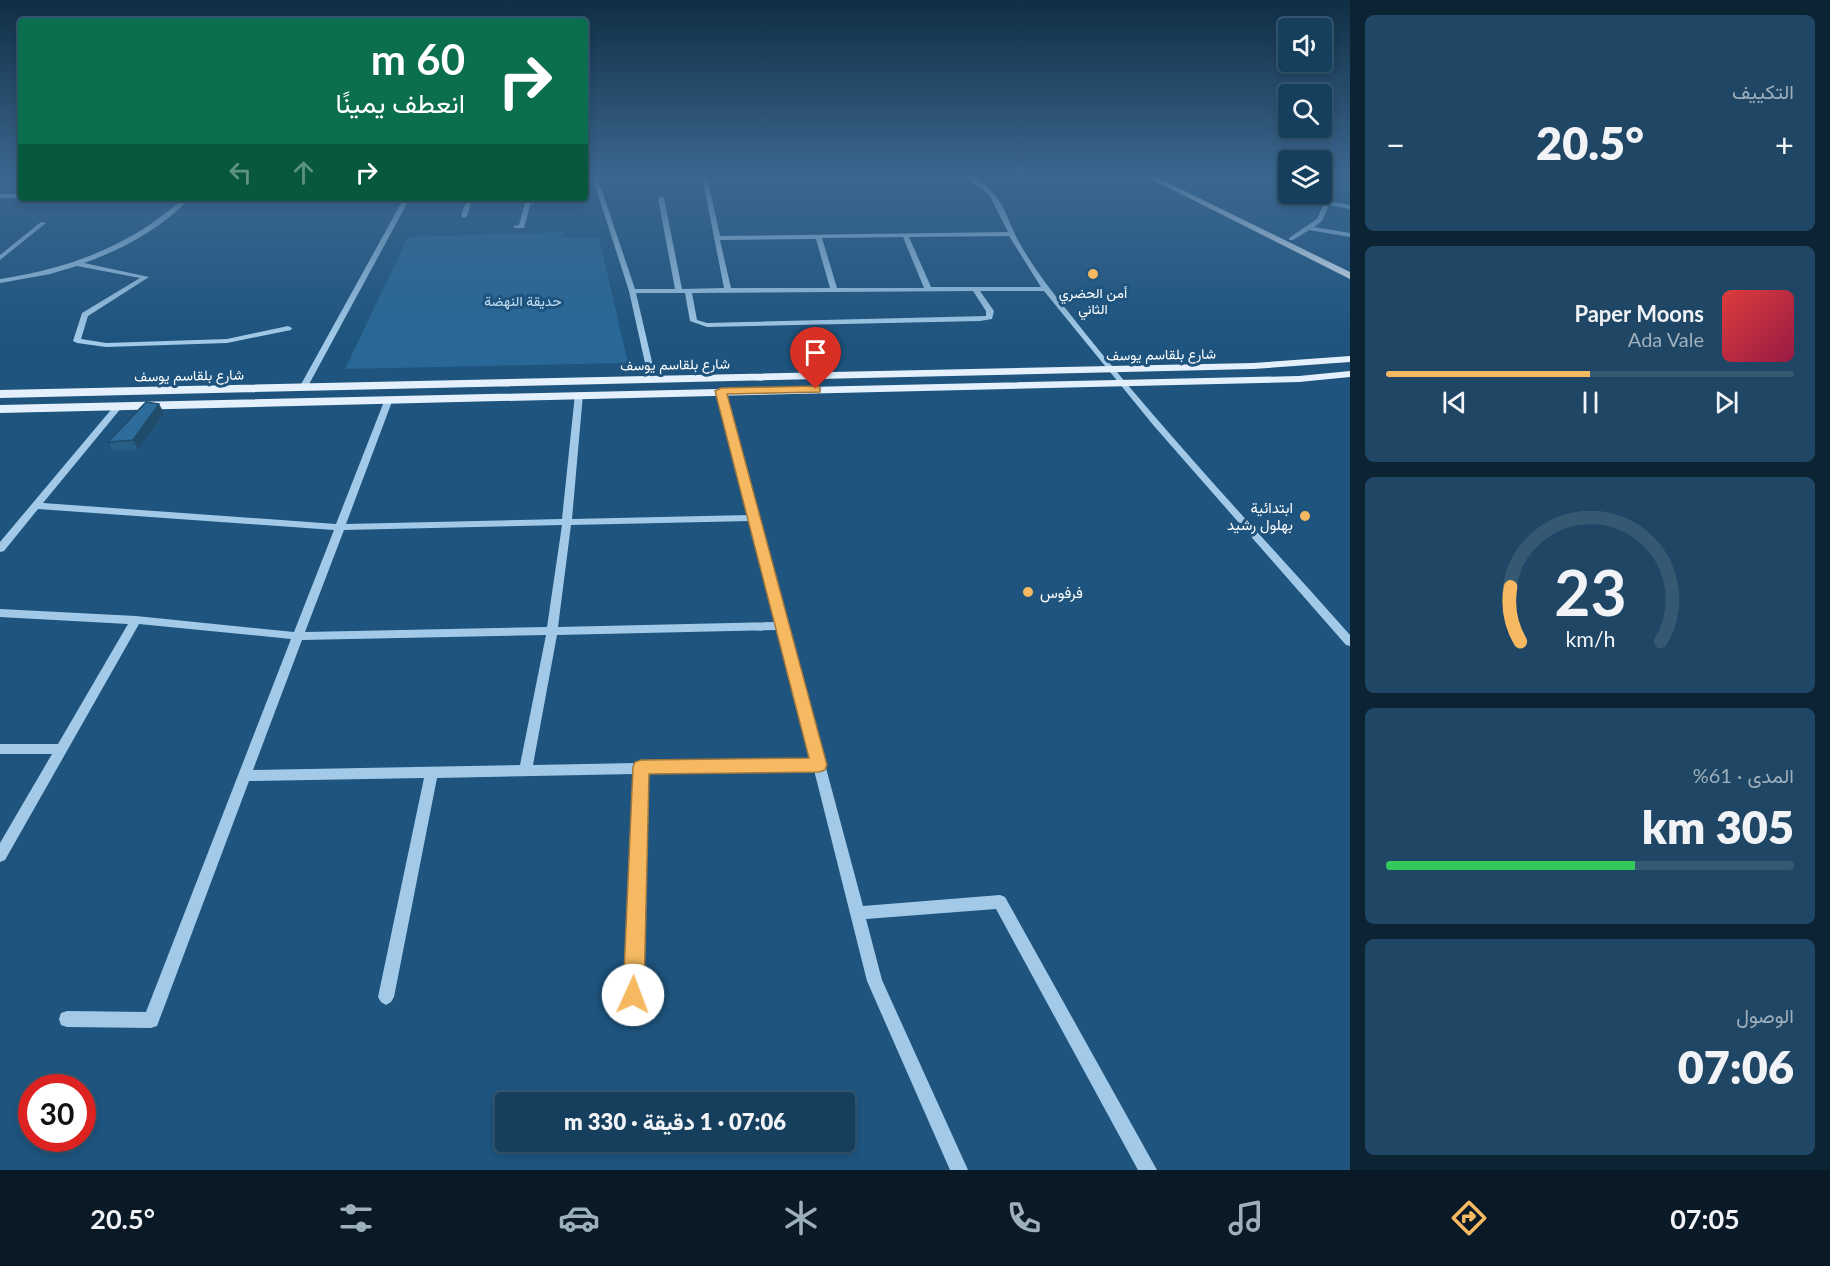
<!DOCTYPE html>
<html lang="ar">
<head>
<meta charset="utf-8">
<style>
  :root { --surface:#163f5e; --page:#1f4664; --text:#f1f3f6; --muted:#9eafbc; --line:#355873; --accent:#f6b961 }
  body { margin:0; font-family:Lato,Vazirmatn,sans-serif; background:var(--page); color:var(--text); direction:rtl; height:100vh; display:flex; flex-direction:column; font-size:22px; white-space:nowrap }
  * { box-sizing:border-box; margin:0 }
  p { font-size:20px; color:var(--muted) }
  .icon { flex:none; width:33px; height:33px; fill:none; stroke:currentColor; stroke-width:2; stroke-linecap:round; stroke-linejoin:round }
  .map { position:relative; flex:1; overflow:hidden; direction:ltr }
  .details { display:flex; flex-direction:column; gap:15px; padding:15px; background:#0c2334; width:480px }
  .details>* { flex:none }
  .top-card { position:absolute; left:18px; top:18px; width:570px; height:183px; border-radius:6px; box-shadow:0 3px 9px #0003,0 0 0 2px var(--line); direction:rtl; background:#0b6e4f; color:#fff; overflow:hidden }
  .buttons { position:absolute; left:1278px; top:18px; display:grid; gap:12px }
  .buttons a { display:grid; place-items:center; width:54px; height:54px; border-radius:6px; background:var(--surface); box-shadow:0 3px 9px #0003,0 0 0 2px var(--line); font-size:30px }
  .speed { position:absolute; left:18px; top:1074px; display:flex; gap:12px; font-size:30px; font-weight:700; text-align:center }
  .speed>* { display:grid; place-content:center; width:78px; height:78px; border-radius:50%; background:var(--surface); box-shadow:0 3px 9px #0003,0 0 0 2px var(--line); line-height:1 }
  .speed .limit { border:9px solid #d22; background:#fff; color:#111 }
  .pin { position:absolute; display:grid; place-items:center; width:51px; height:51px; color:#fff; margin:-62px -26px; border-radius:50% 50% 50% 0; rotate:-45deg; box-shadow:0 0 6px #0007 }
  .pin .icon { rotate:45deg }
  .me { position:absolute; width:66px; margin:-33px; rotate:2deg; stroke-linejoin:round; filter:drop-shadow(0 0 4px #0008) }
  .turn { display:flex; align-items:center; gap:21px; height:126px; padding:0 24px; font-size:27px }
  .turn .icon { width:78px; height:78px; stroke-width:2.5 }
  .turn b { display:block; font-size:42px; line-height:51px }
  .lanes { display:flex; align-items:center; height:57px; padding:0 24px; background:#0003; justify-content:center; gap:30px; direction:ltr }
  .lanes .off { opacity:.35 }
  .big { font-size:45px; font-weight:800; line-height:1.1 }
  .details .card { flex:1; display:flex; flex-direction:column; justify-content:center; gap:9px; min-width:0; padding:0 21px; border-radius:9px; background:var(--page) }
  .details .dial { align-items:center; gap:0 }
  .dial svg { height:156px; overflow:visible; fill:none; stroke:var(--line); stroke-width:7; stroke-linecap:round; text-anchor:middle }
  .dial text { fill:var(--text); stroke:none }
  .song { display:flex; align-items:center; gap:18px }
  .cover { width:72px; height:72px; border-radius:9px; background:linear-gradient(135deg,hsl(0 70% 55%),hsl(340 70% 35%)) }
  .played { height:6px; border-radius:3px; background:linear-gradient(90deg,var(--accent) 50%,var(--line) 50%) }
  .keys { display:flex; justify-content:space-around; direction:ltr }
  .heat { display:flex; justify-content:space-between; align-items:center; font-size:33px; direction:ltr }
  .charge { height:9px; border-radius:4px; background:linear-gradient(90deg,#34c759 61%,var(--line) 0) }
  .trip { position:absolute; left:495px; top:1092px; width:360px; height:60px; border-radius:6px; background:var(--surface); box-shadow:0 3px 9px #0003,0 0 0 2px var(--line); font-weight:800; line-height:60px; text-align:center; direction:rtl }
  .dock { display:flex; height:96px; justify-content:space-around; align-items:center; background:#091926; color:var(--muted) }
  .dock .icon { width:42px; height:42px }
  .dock .active { color:var(--accent) }
  .dock b { font-size:27px; color:var(--text) }
  main { display:flex; flex:1; min-height:0 }
  .map>svg:first-child { display:block }
  .green { fill:#286796 }
  .lines { fill:none; stroke-linecap:round; stroke-linejoin:round }
  .minor { fill:#a2cae8; fill-rule:evenodd }
  .major { fill:#e4f1fd; fill-rule:evenodd }
  .wall { fill:#285d85 }
  .shaded-wall { fill:#204c6c }
  .building { fill:#2e6c9b; stroke:#204c6c; stroke-width:1.5 }
  .route { fill:#f6b961; stroke:#a0783f; stroke-width:1.5 }
  .poi-dot { fill:#f6b961; stroke:#1e547e; stroke-width:2 }
  .labels { text-anchor:middle; dominant-baseline:central; stroke-width:6; stroke-linejoin:round; paint-order:stroke }
  .far-poi-label { font-size:14px; fill:#fff; stroke:#1e547e }
  .far-park-label { font-size:14px; fill:#c5e1f6; stroke:#1e547e }
  .far-street-label { font-size:14px; fill:#fff; stroke:#1e547e }
  .poi-label { font-size:15px; fill:#fff; stroke:#1e547e; text-anchor:end }
</style>
</head>
<body>
<main>
<section class="details">
<div class="card"><p>التكييف</p>
<div class="heat"><a>−</a><b class="big">20.5°</b><a>+</a></div>
</div>
<div class="card">
<div class="song"><i class="cover"></i><div><b>Paper Moons</b><p>Ada Vale</p></div></div>
<div class="played"></div>
<div class="keys"><svg class="icon" aria-label="previous" viewBox="0 0 24 24"><path d="M18 5L8 12l10 7zM5 5v14"/></svg><svg class="icon" aria-label="pause" viewBox="0 0 24 24"><path d="M8 5v14M16 5v14"/></svg><svg class="icon" aria-label="next" viewBox="0 0 24 24"><path d="M6 5l10 7-10 7zM19 5v14"/></svg></div>
</div>
<div class="card dial"><svg viewBox="0 0 100 80">
<path d="M14 69A42 42 0 1 1 86 69"/>
<path d="M14 69A42 42 0 0 1 9 41" stroke="#f6b961"/>
<text x="50" y="56" font-size="32" font-weight="700">23</text>
<text x="50" y="72" font-size="11">km/h</text>
</svg></div>
<div class="card"><p>المدى · 61%</p><b class="big">305 km</b><div class="charge"></div></div>
<div class="card"><p>الوصول</p><b class="big">07:06</b></div>
</section>
<div class="map">
<svg width="1350" height="1170" viewBox="0 0 1350 1170">
  <rect width="100%" height="100%" fill="#1e547e"/>
  <!-- green -->
  <path class="green" d="M0,176H21V191L0,192Z
    M564,232L563,238H599L628,363L345,369L408,237Z"/>
  <g class="lines">
    <!-- minor -->
    <path class="minor" d="M592,176H648L645,178L598,179L635,289H675L658,198L661,196L664,198L682,289L724,288L702,176H707L720,236L1008,232L990,196L964,176C974,175 987,186 994,194C1006,207 1010,227 1019,242C1032,266 1049,288 1066,309C1155,423 1254,527 1350,635V646L1346,645L1154,426L1044,291H980L994,311L992,319L980,321L707,327L690,321L685,293H636L656,379L652,381H649L629,291ZM1009,236L1041,287H931L909,237ZM903,237L924,288H837L822,238ZM816,239L830,288H731L720,240ZM973,291L986,311V316L707,323L697,320L692,293Z
      M0,194H21V198H0Z
      M184,198H190C161,229 123,249 84,263L149,277L88,316L81,339L106,343L227,339L288,326L292,328L291,330L227,343L106,347L77,343L73,341L82,313L140,278L77,266L50,274L0,283V279C71,268 130,246 184,198Z
      M404,198H410L307,388L306,390H300L299,388Z
      M467,198H473L467,216L464,218L461,216Z
      M539,198H548L530,205L524,228H514V226L519,225L525,203Z
      M1327,201L1350,205V209L1329,205L1322,221L1314,227L1350,233V237L1309,230L1293,240H1289V238L1317,219L1324,203Z
      M41,222L46,223L0,260V255Z
      M718,389H724L725,391L863,906L1000,895L1005,897L1157,1170H1138L996,909L866,919L882,980L968,1170H950L867,981L814,770L647,774L641,995L638,1000L633,1003L628,1000L625,995L634,774L437,778L394,997L391,1002L386,1005L381,1002L378,997L424,778L249,781L157,1026L151,1028L67,1027L61,1025L59,1019L61,1013L67,1011L146,1012L291,639L139,624L5,860L0,862V843L52,754H0V744H58L128,624L0,617V609L136,616L294,632L334,530L38,509L4,551L0,552V542L115,405H121L122,407L43,503L336,524L385,399L389,397L393,399L346,524L562,519L575,394L579,392L583,394L572,519L749,515L717,391ZM750,521L776,622L558,627L571,525ZM562,525L547,627L305,632L344,530ZM778,630L811,760L645,763L641,762L637,763L533,765L557,635ZM546,635L520,765L253,770L302,640Z"/>
    <!-- major -->
    <path class="major" d="M1145,176H1154L1350,272V279Z
      M1350,356V362L1253,369L0,398V390L1253,363Z
      M1350,371V377L1299,382L0,413V405L1299,376Z"/>
  </g>
  <!-- wall -->
  <path class="wall" d="M164,413L138,450L113,451L108,442Z"/>
  <!-- shaded-wall -->
  <path class="shaded-wall" d="M159,404L164,413L138,450L133,440Z"/>
  <!-- building -->
  <path class="building" d="M146,402L159,404L133,440L108,442Z"/>
  <!-- sky -->
  <linearGradient id="sky" x2="0" y2="1"><stop stop-color="#102e45"/><stop offset="0.52" stop-color="#3b678f"/><stop offset="1" stop-color="#3b678f" stop-opacity="0"/></linearGradient>
  <rect width="1350" height="339" fill="url(#sky)"/>
  <!-- route -->
  <path class="route" d="M816,386L820,387V392L727,394L827,765L825,770L819,772L649,774L644,995L641,1002L633,1005L626,1002L623,995L633,767L635,762L641,760L809,758L715,391L721,388Z"/>
  <!-- markers -->
  <g class="poi-dot">
    <circle cx="1093" cy="274" r="6"/>
    <circle cx="1305" cy="516" r="6"/>
    <circle cx="1028" cy="592" r="6"/>
  </g>
  <g class="labels">
    <!-- far-poi labels -->
    <g class="far-poi-label">
      <text x="1093" y="292">أمن الحضري<tspan x="1093" dy="16">الثاني</tspan></text>
    </g>
    <!-- far-park labels -->
    <g class="far-park-label">
      <text x="523" y="300">حديقة النهضة</text>
    </g>
    <!-- far-street labels -->
    <g class="far-street-label">
      <text transform="translate(1161 354) rotate(-1)">شارع بلقاسم يوسف</text>
      <text transform="translate(675 364) rotate(-1)">شارع بلقاسم يوسف</text>
      <text transform="translate(189 375) rotate(-1)">شارع بلقاسم يوسف</text>
    </g>
    <!-- poi labels -->
    <g class="poi-label">
      <text x="1293" y="507">ابتدائية<tspan x="1293" dy="17">بهلول رشيد</tspan></text>
      <text x="1040" y="592" text-anchor="start">فرفوس</text>
    </g>
  </g>
</svg>
<div class="buttons">
<a><svg class="icon" aria-label="sound" viewBox="0 0 24 24"><path d="M4 9h4l5-4v14l-5-4H4zM17 9q2 3 0 6"/></svg></a>
<a><svg class="icon" aria-label="search" viewBox="0 0 24 24"><circle cx="10" cy="10" r="6"/><path d="M15 15l6 6"/></svg></a>
<a><svg class="icon" aria-label="layers" viewBox="0 0 24 24"><path d="M12 4l9 5-9 5-9-5zM3 14l9 5 9-5"/></svg></a>
</div>
<div class="speed"><div class="limit">30</div></div>
<div class="pin" style="left:816px;top:389px;background:#d93025"><svg class="icon" aria-label="arrive" viewBox="0 0 24 24"><path d="M6 21V4h12l-3 4 3 4H6"/></svg></div>
<svg class="me" style="left:633px;top:995px" viewBox="-20 -20 40 40"><circle r="19" fill="#fff"/><path d="M0-13L10 11 0 6-10 11z" fill="#f6b961"/></svg>
<div class="trip">07:06 · 1 دقيقة · 330 m</div>
<div class="top-card">
<div class="turn"><svg class="icon" aria-label="right" viewBox="0 0 24 24"><path d="M7 20v-9h11M14 6l5 5-5 5"/></svg><div><b>60 m</b>انعطف يمينًا</div></div>
<div class="lanes"><svg class="icon off" aria-label="left" viewBox="0 0 24 24"><path d="M17 20v-9H6M10 6l-5 5 5 5"/></svg><svg class="icon off" aria-label="ahead" viewBox="0 0 24 24"><path d="M12 20V5M6 11l6-6 6 6"/></svg><svg class="icon" aria-label="right" viewBox="0 0 24 24"><path d="M7 20v-9h11M14 6l5 5-5 5"/></svg></div>
</div>
</div>
</main>
<nav class="dock">
<b>07:05</b>
<svg class="icon active" aria-label="directions" viewBox="0 0 24 24"><path d="M12 3l9 9-9 9-9-9zM9 14v-3h6M13 9l2 2-2 2"/></svg>
<svg class="icon" aria-label="music" viewBox="0 0 24 24"><path d="M9 18V5l10-2v13"/><circle cx="6" cy="18" r="3"/><circle cx="16" cy="16" r="3"/></svg>
<svg class="icon" aria-label="phone" viewBox="0 0 24 24"><path d="M5 4h4l2 5-3 2q2 4 5 5l2-3 5 2v4C11 20 4 13 5 4z"/></svg>
<svg class="icon" aria-label="climate" viewBox="0 0 24 24"><path d="M12 3v18M4 7l16 10M4 17L20 7"/></svg>
<svg class="icon" aria-label="car" viewBox="0 0 24 24"><path d="M5 17H2v-5l4-1 3-4h7l3 4 3 1v5h-3M9 17h6M6 11h13"/><circle cx="7" cy="17" r="2"/><circle cx="17" cy="17" r="2"/></svg>
<svg class="icon" aria-label="filters" viewBox="0 0 24 24"><path d="M4 7h16M4 17h16"/><circle cx="9" cy="7" r="2"/><circle cx="15" cy="17" r="2"/></svg>
<b>20.5°</b>
</nav>
</body>
</html>
